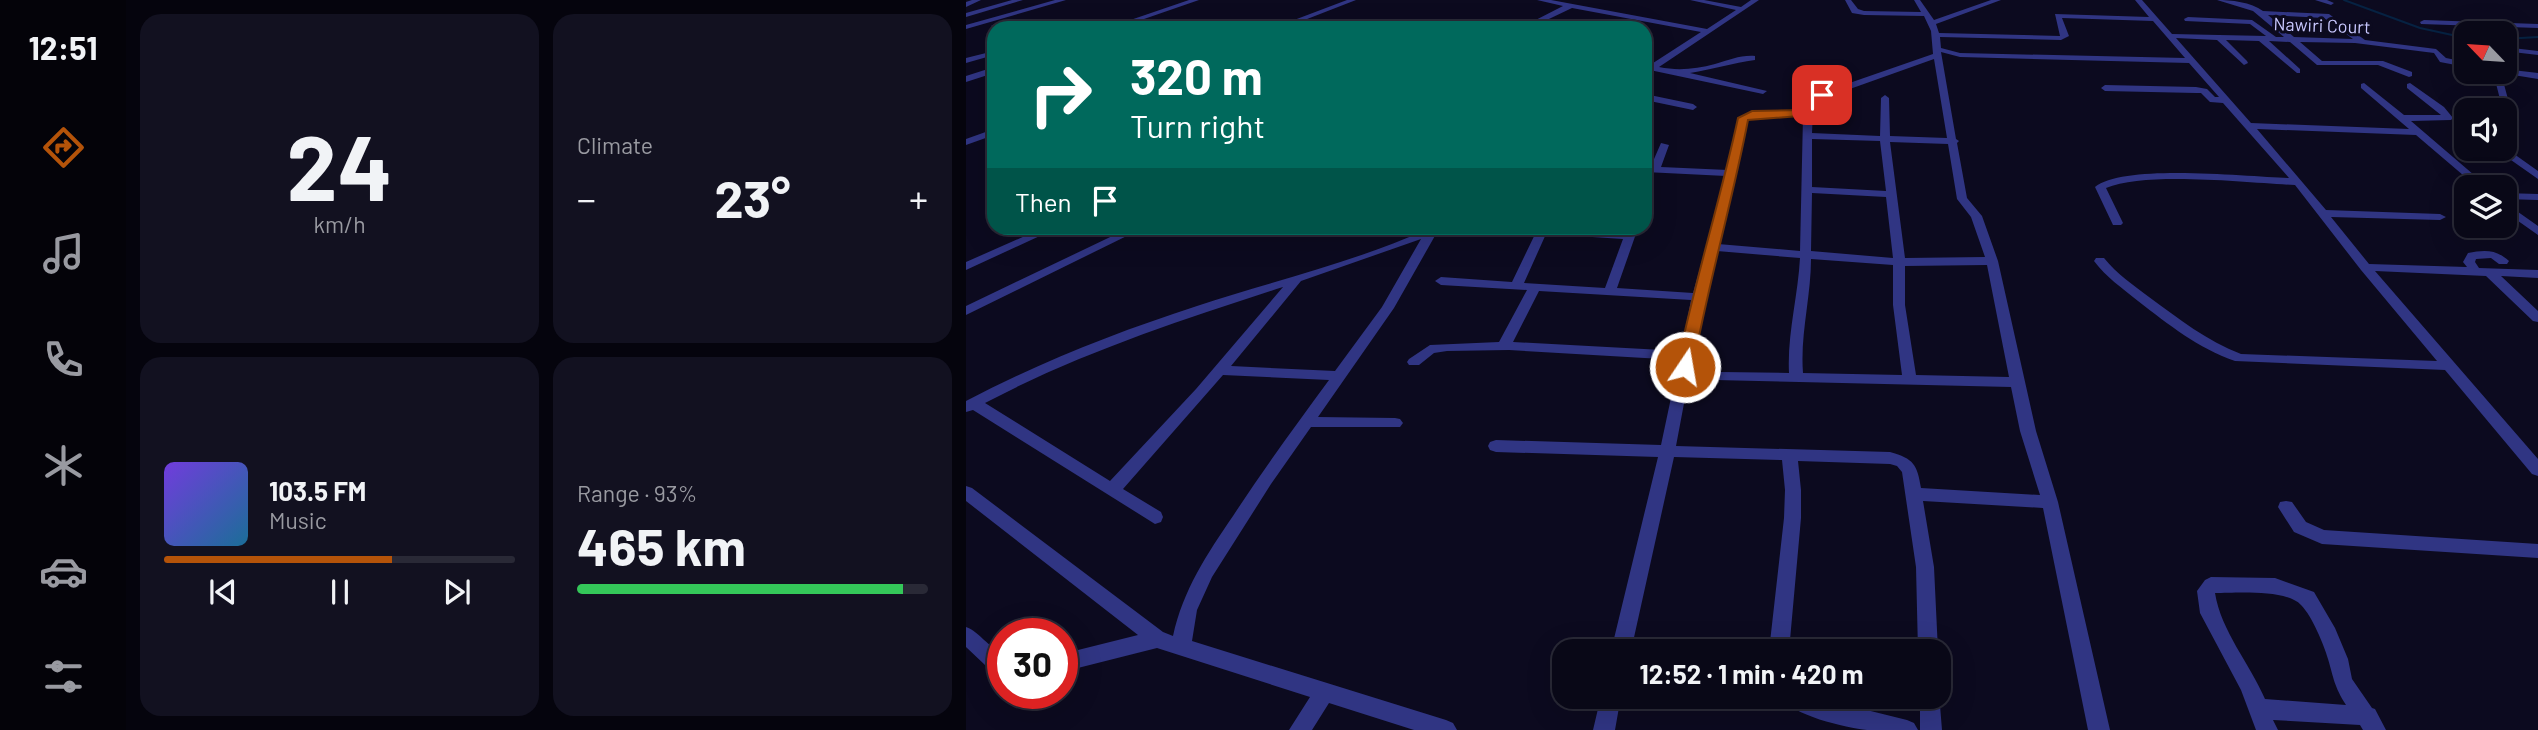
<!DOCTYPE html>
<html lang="en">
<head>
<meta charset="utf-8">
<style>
  :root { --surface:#090817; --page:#121120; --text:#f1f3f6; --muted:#999aa1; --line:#292936; --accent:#b45309 }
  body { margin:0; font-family:Barlow,sans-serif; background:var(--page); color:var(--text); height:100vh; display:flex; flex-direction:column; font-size:26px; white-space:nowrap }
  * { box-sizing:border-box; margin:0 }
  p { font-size:23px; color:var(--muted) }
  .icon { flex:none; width:38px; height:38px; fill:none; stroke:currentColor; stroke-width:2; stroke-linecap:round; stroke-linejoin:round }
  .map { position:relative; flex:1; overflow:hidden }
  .side { display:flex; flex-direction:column; gap:14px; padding:14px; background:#05040d; width:840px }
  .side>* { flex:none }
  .top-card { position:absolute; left:21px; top:21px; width:665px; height:214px; border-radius:21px; box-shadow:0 7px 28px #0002,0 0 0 2px var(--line); background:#00695c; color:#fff; overflow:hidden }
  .needle { width:46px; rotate:295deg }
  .buttons { position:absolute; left:1488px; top:21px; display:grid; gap:14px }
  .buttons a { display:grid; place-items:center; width:63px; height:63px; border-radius:14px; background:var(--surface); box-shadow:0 7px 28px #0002,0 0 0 2px var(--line); font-size:35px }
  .speed { position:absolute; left:21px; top:618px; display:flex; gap:14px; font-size:35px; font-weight:700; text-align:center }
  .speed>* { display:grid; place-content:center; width:91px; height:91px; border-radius:50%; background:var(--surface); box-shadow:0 7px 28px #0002,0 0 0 2px var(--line); line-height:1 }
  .speed .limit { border:10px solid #d22; background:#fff; color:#111 }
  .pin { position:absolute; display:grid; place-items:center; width:60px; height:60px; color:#fff; margin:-30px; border-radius:14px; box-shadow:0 4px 10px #0006 }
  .me { position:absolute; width:77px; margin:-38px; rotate:12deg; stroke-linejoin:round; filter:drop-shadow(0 0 5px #0008) }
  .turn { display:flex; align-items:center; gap:24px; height:147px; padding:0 28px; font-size:32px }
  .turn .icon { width:91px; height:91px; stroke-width:2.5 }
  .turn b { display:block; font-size:49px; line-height:60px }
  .then { display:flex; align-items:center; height:66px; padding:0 28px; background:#0003; gap:14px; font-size:26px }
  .big { font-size:52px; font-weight:700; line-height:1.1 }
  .side .widget { flex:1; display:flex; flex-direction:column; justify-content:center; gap:10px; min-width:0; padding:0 24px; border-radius:21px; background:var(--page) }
  .side .dial { align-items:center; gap:0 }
  .dial b { font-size:91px; line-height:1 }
  .song { display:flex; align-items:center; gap:21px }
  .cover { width:84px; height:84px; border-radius:10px; background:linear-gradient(135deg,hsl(260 70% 55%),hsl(200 70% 35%)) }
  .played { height:7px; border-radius:4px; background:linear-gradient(90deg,var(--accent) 65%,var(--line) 65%) }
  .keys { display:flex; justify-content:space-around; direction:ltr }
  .heat { display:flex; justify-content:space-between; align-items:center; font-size:38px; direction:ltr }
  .charge { height:10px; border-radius:5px; background:linear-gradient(90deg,#34c759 93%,var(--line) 0) }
  .side .tiles { flex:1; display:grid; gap:14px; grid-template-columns:repeat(2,1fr) }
  .trip { position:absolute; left:586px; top:639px; width:399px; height:70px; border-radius:21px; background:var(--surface); box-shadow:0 7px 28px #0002,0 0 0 2px var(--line); font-weight:700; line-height:70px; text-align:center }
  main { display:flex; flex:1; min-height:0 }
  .tab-bar { display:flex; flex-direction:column; width:126px; justify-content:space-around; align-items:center; background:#040309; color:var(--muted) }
  .tab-bar .icon { width:49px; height:49px }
  .tab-bar .current { color:var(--accent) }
  .tab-bar b { font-size:32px; color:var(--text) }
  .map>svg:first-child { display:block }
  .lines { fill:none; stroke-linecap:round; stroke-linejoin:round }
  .stream { stroke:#062242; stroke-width:2 }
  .minor { fill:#303583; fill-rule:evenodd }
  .route { fill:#b45309; stroke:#753606; stroke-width:2 }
  .labels { text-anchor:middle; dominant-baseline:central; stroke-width:6; stroke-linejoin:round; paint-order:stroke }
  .far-street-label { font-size:18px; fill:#c9c8ff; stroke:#0c0a1f }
</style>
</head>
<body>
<main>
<nav class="tab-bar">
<b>12:51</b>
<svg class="icon current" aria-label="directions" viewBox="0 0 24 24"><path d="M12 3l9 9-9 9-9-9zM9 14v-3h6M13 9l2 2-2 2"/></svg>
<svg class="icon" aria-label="music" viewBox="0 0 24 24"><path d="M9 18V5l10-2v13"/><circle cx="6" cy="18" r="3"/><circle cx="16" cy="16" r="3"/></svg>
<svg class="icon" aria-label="phone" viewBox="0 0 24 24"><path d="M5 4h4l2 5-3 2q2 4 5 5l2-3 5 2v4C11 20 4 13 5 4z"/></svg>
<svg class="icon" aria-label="climate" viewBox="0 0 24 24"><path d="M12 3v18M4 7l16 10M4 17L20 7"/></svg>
<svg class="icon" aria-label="car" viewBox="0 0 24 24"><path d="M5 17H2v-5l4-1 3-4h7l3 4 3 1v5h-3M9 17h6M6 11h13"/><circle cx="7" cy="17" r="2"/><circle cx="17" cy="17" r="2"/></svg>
<svg class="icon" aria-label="filters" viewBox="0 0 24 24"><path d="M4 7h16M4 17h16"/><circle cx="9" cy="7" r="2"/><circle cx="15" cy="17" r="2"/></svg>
</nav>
<section class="side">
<div class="tiles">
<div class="widget dial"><b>24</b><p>km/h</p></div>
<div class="widget"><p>Climate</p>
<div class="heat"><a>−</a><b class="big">23°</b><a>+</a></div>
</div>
<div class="widget">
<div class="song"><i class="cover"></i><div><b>103.5 FM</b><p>Music</p></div></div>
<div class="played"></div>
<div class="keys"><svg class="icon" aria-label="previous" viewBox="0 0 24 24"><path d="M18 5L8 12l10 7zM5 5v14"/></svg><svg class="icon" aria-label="pause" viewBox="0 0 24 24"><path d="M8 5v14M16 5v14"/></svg><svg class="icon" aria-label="next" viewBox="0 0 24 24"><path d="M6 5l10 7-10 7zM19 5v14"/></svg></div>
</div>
<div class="widget"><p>Range · 93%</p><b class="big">465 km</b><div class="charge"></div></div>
</div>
</section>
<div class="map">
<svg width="1572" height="730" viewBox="0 0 1572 730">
  <rect width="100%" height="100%" fill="#0c0a1f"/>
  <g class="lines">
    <!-- stream -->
    <path class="stream" d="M1378,0L1454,28L1500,38
      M1538,39L1572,37"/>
    <!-- minor -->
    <path class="minor" d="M6,0H15L0,7V2Z
      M46,0H57L0,17V13Z
      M89,0H100L0,29V25Z
      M223,0H233L152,28H141Z
      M381,0H390L318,28H307Z
      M571,0H585L741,29L770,10L724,0H738L775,7L785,0H793L693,67C712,71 730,69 749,64C764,60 774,55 789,56V60C767,63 747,69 724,73L801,91L797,94L679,69V65H684L735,32L606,8L564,28H554L597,6Z
      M879,0H885L892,9L898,11L955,12L948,0H954L968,20L1025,0H1035L970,24L973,33L1094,36L1089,14L1183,17L1169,0H1176L1206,34L1300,36L1284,24L1219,21L1218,19L1222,17L1286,20L1310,37H1318L1287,11L1251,0C1265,0 1285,2 1297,11L1363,14L1399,40L1470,49L1480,58L1500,62V67L1474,62L1468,53L1389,43L1334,42L1356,61H1417L1446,72V76L1443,77L1412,65H1351L1324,42L1303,41L1334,69V73H1331L1293,41L1260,40L1281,61L1282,63L1278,65L1251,40L1210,38L1285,123L1443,129L1395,88V84L1398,83L1438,115H1475L1441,88V84L1444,83L1478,107L1487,118L1485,120L1445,121L1522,187H1511L1450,135L1291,129L1360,210L1474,214L1480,217L1474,220L1365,217L1403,264L1501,267L1497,262L1502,253C1518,250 1530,249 1543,261L1541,264H1533L1525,258L1510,259L1509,262L1513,268L1572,270V278L1535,276L1572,311V322L1567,321L1520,276L1409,271L1572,459V476L1566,474L1479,370L1269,361C1232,348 1203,325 1172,301C1156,288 1140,277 1128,261L1130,258H1138C1151,274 1167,285 1183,297C1213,319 1241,341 1275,354L1471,361L1395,270L1329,185C1282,183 1180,171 1140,188L1157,223L1155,225H1147L1129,187C1158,163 1283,177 1323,178L1257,103L1244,102L1235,93H1230L1139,91L1135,88L1139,85L1230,87L1241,89L1249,97H1253L1223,63L994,57L975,52L990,139L993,141L991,143L1001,198L1016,216L1032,261L1070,431L1092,502L1144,730H1122L1077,508L957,501L968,567L972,651H952L950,567L936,472L931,466L924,464L832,461L835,490V518L823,651H803L818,518L819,490L816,460L708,457L665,651H645L692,457L530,452L524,450L522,446L524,442L530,440L695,445L713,360L543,350L481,351L468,353L453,365H443L441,362L443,359L464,345L533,342L561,290L475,285L469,281L475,277L546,282L572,228L660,232L662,228H672L651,288L727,293L760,176L679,172V166H685L695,143L703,145L695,167L762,170L775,116L786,111L838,110L846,96L967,54L965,31L958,16L898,15L886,13ZM1302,15L1358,18L1387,39L1328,37ZM1096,18L1187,21L1219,58L994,53L975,48L974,37L1095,40L1103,36ZM968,59L981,138L924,136L923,98L919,95L915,98L914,136L846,133L847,111L853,100ZM837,116L834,251L752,244L782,119L788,117ZM846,139L914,141L920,191L846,187ZM924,142L982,144L991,199L1005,217L1019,257L939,258ZM846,193L920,197L927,258L845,251ZM580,234L657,239L639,288L558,283ZM751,251L834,258C832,296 821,335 823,373L754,372L747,377L749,380L1045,387L1054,431L1074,495L955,488C951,464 948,459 924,452L710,446L738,297ZM845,259L927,265V305L936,375L837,373C834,335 845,297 845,259ZM1021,265L1043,377L950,375L939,305V266ZM573,291L725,300L715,351L547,342Z
      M1349,0H1361L1368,3L1365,5Z
      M1458,20L1572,24V28L1455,24L1454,22Z
      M69,21L94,28L69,25L32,28L25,26L29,24Z
      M1538,47L1572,51V55L1538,51Z
      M28,51V55L0,63V58Z
      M25,68H28V73L0,82V76Z
      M1538,69L1572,73V79L1535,73L1543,103L1539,106L1535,103L1527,72H1538Z
      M679,94L727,104L731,107L727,110L679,100Z
      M28,129V135L0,145V139Z
      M1535,149H1541L1572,171V179L1535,153Z
      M679,190L684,193V199L679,202Z
      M1538,193L1572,194V200L1538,199Z
      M1538,202L1572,226V235L1538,211Z
      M77,228H91L0,270V262Z
      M163,228H177L0,315V306Z
      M480,228L479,230L470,234L428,308L352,417L429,418L434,419L437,423L434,427H345L305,484L246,577L231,610L226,641L480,720L487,723L491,730H448L363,703L346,730H323L344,697L191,648L96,672V654L172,635L0,501V486L6,488L197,632L207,636C217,590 241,554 267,516C297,470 330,425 363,380L257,375L157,489L195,512L197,517L195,522L189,524L7,410L0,412V401C74,362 151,332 231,306C307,281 389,262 462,229ZM455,239L416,307L369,371L265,366L335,281ZM317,287L230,389L144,481L19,403C114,353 215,320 317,287Z
      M1320,501L1326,502L1340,522L1358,530L1572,544V558L1356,544L1328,532L1312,507L1314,502Z
      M1245,577L1309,578L1348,592L1369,628L1382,659L1386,679L1406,708L1409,709L1420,730H1397L1394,725L1307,720L1312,730H1290L1275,690L1234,613L1231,591L1239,580ZM1249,593C1271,593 1320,589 1335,605C1346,616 1358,645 1362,659C1368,679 1368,686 1380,705L1299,699C1284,664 1255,631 1249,593Z
      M0,627C14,632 22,648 37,652V670L19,665L0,647Z
      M973,693L976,730H954V696H973Z
      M635,696H655L649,730H627Z
      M815,696H844L941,720L948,723L952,730C935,730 918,730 901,730C881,728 823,715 815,696Z"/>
  </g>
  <!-- route -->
  <path class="route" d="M852,93L861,95L850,104L846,115L782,120C766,203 742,284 727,367L719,372L713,371L711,367C728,283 754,202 772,118L786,111L838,110L842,101Z"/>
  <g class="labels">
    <!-- far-street labels -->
    <g class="far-street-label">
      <text transform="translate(1356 25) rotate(2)">Nawiri Court</text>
    </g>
  </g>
</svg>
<div class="buttons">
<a><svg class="needle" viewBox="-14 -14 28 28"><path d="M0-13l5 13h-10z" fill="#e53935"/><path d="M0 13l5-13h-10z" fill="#999aa1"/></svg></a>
<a><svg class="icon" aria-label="sound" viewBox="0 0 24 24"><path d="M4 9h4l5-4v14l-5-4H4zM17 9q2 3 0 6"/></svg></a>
<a><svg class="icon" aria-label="layers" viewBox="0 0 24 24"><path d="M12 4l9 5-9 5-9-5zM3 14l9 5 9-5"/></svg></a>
</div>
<div class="speed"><div class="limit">30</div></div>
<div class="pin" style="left:856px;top:95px;background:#d93025"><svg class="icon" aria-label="arrive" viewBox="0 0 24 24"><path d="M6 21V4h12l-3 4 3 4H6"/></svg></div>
<svg class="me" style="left:719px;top:367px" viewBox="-20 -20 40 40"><circle r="17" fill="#b45309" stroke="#fff" stroke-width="3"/><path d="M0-11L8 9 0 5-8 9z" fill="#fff"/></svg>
<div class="trip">12:52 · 1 min · 420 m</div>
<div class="top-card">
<div class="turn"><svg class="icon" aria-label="right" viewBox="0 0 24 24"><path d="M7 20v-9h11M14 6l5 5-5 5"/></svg><div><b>320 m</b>Turn right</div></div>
<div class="then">Then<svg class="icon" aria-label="arrive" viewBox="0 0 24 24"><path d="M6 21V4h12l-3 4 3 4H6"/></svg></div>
</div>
</div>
</main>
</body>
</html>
